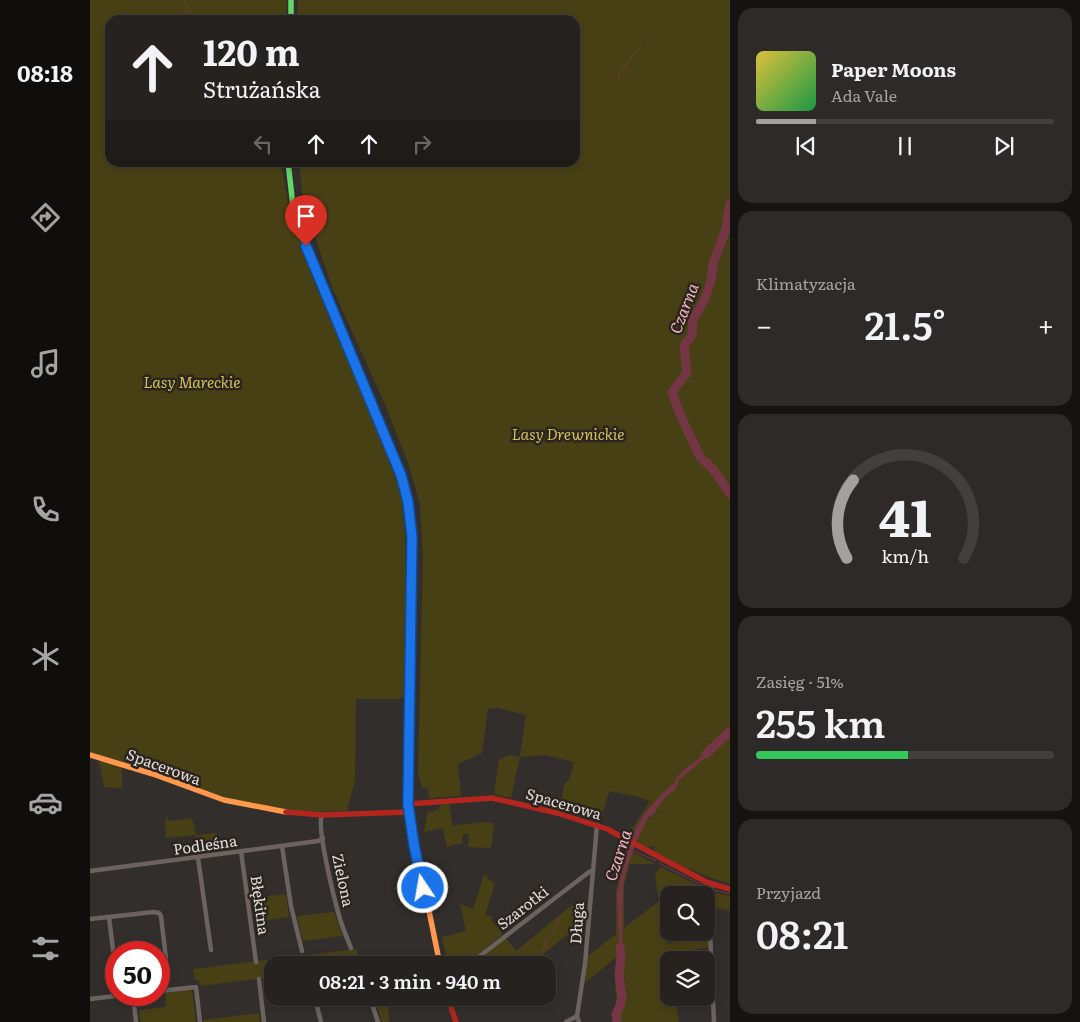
<!DOCTYPE html>
<html lang="pl">
<head>
<meta charset="utf-8">
<style>
  :root { --surface:#262220; --page:#2e2a29; --text:#f1f3f6; --muted:#a4a4a5; --line:#423f3e; --accent:#a4a09d }
  body { margin:0; font-family:Literata,serif; background:var(--page); color:var(--text); height:100vh; display:flex; flex-direction:column; font-size:19px; white-space:nowrap }
  * { box-sizing:border-box; margin:0 }
  p { font-size:16px; color:var(--muted) }
  .icon { flex:none; width:28px; height:28px; fill:none; stroke:currentColor; stroke-width:2; stroke-linecap:round; stroke-linejoin:round }
  .map { position:relative; flex:1; overflow:hidden }
  .drawer { display:flex; flex-direction:column; gap:8px; padding:8px; background:#151312; width:350px }
  .drawer>* { flex:none }
  .hud { position:absolute; left:15px; top:15px; width:475px; height:152px; border-radius:15px; box-shadow:0 2px 8px #0003,0 0 0 1px var(--line); background:#262220; color:var(--text); overflow:hidden }
  .controls { position:absolute; left:570px; top:886px; display:grid; gap:10px }
  .controls a { display:grid; place-items:center; width:55px; height:55px; border-radius:10px; background:var(--surface); box-shadow:0 2px 8px #0003,0 0 0 1px var(--line); font-size:25px }
  .speed { position:absolute; left:15px; top:941px; display:flex; gap:10px; font-size:25px; font-weight:700; text-align:center }
  .speed>* { display:grid; place-content:center; width:65px; height:65px; border-radius:50%; background:var(--surface); box-shadow:0 2px 8px #0003,0 0 0 1px var(--line); line-height:1 }
  .speed .limit { border:8px solid #d22; background:#fff; color:#111 }
  .pin { position:absolute; display:grid; place-items:center; width:42px; height:42px; color:#fff; margin:-51px -21px; border-radius:50% 50% 50% 0; rotate:-45deg; box-shadow:0 0 5px #0007 }
  .pin .icon { rotate:45deg }
  .me { position:absolute; width:55px; margin:-28px; rotate:348deg; stroke-linejoin:round; filter:drop-shadow(0 0 4px #0008) }
  .turn { display:flex; align-items:center; gap:18px; height:105px; padding:0 15px; font-size:22px }
  .turn .icon { width:65px; height:65px; stroke-width:2.5 }
  .turn b { display:block; font-size:35px; line-height:42px }
  .lanes { display:flex; align-items:center; height:48px; padding:0 15px; background:#0003; justify-content:center; gap:25px; direction:ltr }
  .lanes .off { opacity:.35 }
  .big { font-size:38px; font-weight:600; line-height:1.1 }
  .drawer .widget { flex:1; display:flex; flex-direction:column; justify-content:center; gap:8px; min-width:0; padding:0 18px; border-radius:15px; background:var(--page) }
  .drawer .dial { align-items:center; gap:0 }
  .dial svg { height:130px; overflow:visible; fill:none; stroke:var(--line); stroke-width:7; stroke-linecap:round; text-anchor:middle }
  .dial text { fill:var(--text); stroke:none }
  .song { display:flex; align-items:center; gap:15px }
  .cover { width:60px; height:60px; border-radius:8px; background:linear-gradient(135deg,hsl(50 70% 55%),hsl(140 70% 35%)) }
  .played { height:5px; border-radius:2px; background:linear-gradient(90deg,var(--accent) 20%,var(--line) 20%) }
  .keys { display:flex; justify-content:space-around; direction:ltr }
  .heat { display:flex; justify-content:space-between; align-items:center; font-size:28px; direction:ltr }
  .charge { height:8px; border-radius:4px; background:linear-gradient(90deg,#34c759 51%,var(--line) 0) }
  .trip { position:absolute; left:174px; top:956px; width:292px; height:50px; border-radius:15px; background:var(--surface); box-shadow:0 2px 8px #0003,0 0 0 1px var(--line); font-weight:600; line-height:50px; text-align:center }
  main { display:flex; flex:1; min-height:0 }
  .dock { display:flex; flex-direction:column; width:90px; justify-content:space-around; align-items:center; background:#0f0e0d; color:var(--muted) }
  .dock .icon { width:35px; height:35px }
  .dock .on { color:var(--accent) }
  .dock b { font-size:22px; color:var(--text) }
  .map>svg:first-child { display:block }
  .green { fill:#484015 }
  .water { fill:#743644 }
  .lines { fill:none; stroke-linecap:round; stroke-linejoin:round }
  .stream { stroke:#743644; stroke-width:1 }
  .river { stroke:#743644; stroke-width:9 }
  .street { stroke:#6c6361; stroke-width:4.5 }
  .fast { stroke:#63d668; stroke-width:5.5 }
  .slow { stroke:#ff974d; stroke-width:5.5 }
  .jam { stroke:#b3261e; stroke-width:5.5 }
  .route-casing { stroke:#114b97; stroke-width:12 }
  .route { stroke:#1a73e8; stroke-width:9 }
  .labels { text-anchor:middle; dominant-baseline:central; stroke-width:5; stroke-linejoin:round; paint-order:stroke }
  .park-label { font-size:15px; font-style:italic; fill:#d5c25b; stroke:#2b241f }
  .street-label { font-size:15px; fill:#e2ddda; stroke:#2b241f }
  .water-label { font-size:16px; font-style:italic; fill:#f5b5bf; stroke:#2b241f }
</style>
</head>
<body>
<main>
<nav class="dock">
<b>08:18</b>
<svg class="icon on" aria-label="directions" viewBox="0 0 24 24"><path d="M12 3l9 9-9 9-9-9zM9 14v-3h6M13 9l2 2-2 2"/></svg>
<svg class="icon" aria-label="music" viewBox="0 0 24 24"><path d="M9 18V5l10-2v13"/><circle cx="6" cy="18" r="3"/><circle cx="16" cy="16" r="3"/></svg>
<svg class="icon" aria-label="phone" viewBox="0 0 24 24"><path d="M5 4h4l2 5-3 2q2 4 5 5l2-3 5 2v4C11 20 4 13 5 4z"/></svg>
<svg class="icon" aria-label="climate" viewBox="0 0 24 24"><path d="M12 3v18M4 7l16 10M4 17L20 7"/></svg>
<svg class="icon" aria-label="car" viewBox="0 0 24 24"><path d="M5 17H2v-5l4-1 3-4h7l3 4 3 1v5h-3M9 17h6M6 11h13"/><circle cx="7" cy="17" r="2"/><circle cx="17" cy="17" r="2"/></svg>
<svg class="icon" aria-label="filters" viewBox="0 0 24 24"><path d="M4 7h16M4 17h16"/><circle cx="9" cy="7" r="2"/><circle cx="15" cy="17" r="2"/></svg>
</nav>
<div class="map">
<svg width="640" height="1022" viewBox="0 0 640 1022">
  <rect width="100%" height="100%" fill="#322e2b"/>
  <!-- green -->
  <path class="green" d="M0,0H197L196,20H20V162L191,163L199,206L224,282L265,376L276,390L303,466L312,501L315,536L316,631L315,696L308,699H266L265,779L257,811L214,812L152,802L94,784L62,771L0,752Z
    M208,0H640V884C610,875 591,866 564,851L565,846L558,847L548,843V840L540,837V832L560,801L549,797L519,791L511,819L469,809L475,783L479,780L484,762L454,755L430,757L421,798L404,794L409,760L418,755L430,757L436,715L408,708L398,709L392,753L368,764L371,796L339,798L338,789L332,787L328,775L333,559L330,504L318,463L295,404L242,287L213,201L209,163L485,162V20H207Z
    M11,760L32,766V788L14,787L9,762Z
    M355,804H359L360,806L362,826L390,822L404,823L401,848L378,847L379,834H373L372,843L357,847L353,828L334,832L338,811L343,812L344,810H348L351,805Z
    M77,816L79,821L102,818L106,835L126,833L129,852L108,855L105,835L76,838L75,822Z
    M537,849L565,864H540L534,885V928L569,901L565,874L571,867L607,885L614,895H579V915L574,917L578,944L619,933V947L579,955V998H585L589,1022H525L524,1010L527,1002L525,986L528,956L495,983L498,956L526,934V891L532,864H533Z
    M394,875L405,884L395,915L402,916L401,920L413,934L374,965H358L352,937L376,931L370,904L383,909Z
    M623,892L640,896V911L621,907Z
    M196,894L199,917L165,922L161,898Z
    M482,905L496,911V919L440,965H383L415,937L426,951Z
    M244,912L253,936L213,941L207,916Z
    M266,949L272,965H182V977L110,986L109,980H105L103,969Z
    M99,989L102,991L106,1022H51L49,1010L76,1007L75,992Z
    M298,998L299,1022H292L285,1000Z
    M169,1013L170,1022H114L113,1020Z"/>
  <!-- water -->
  <path class="water" d="M623,746L624,750L589,780L585,790L576,796L564,813L558,818L549,836L537,867L533,886L532,937L533,957L530,958L527,894L540,837C545,833 546,827 550,821C555,812 576,788 584,784C588,771 598,768 607,760C612,755 617,750 623,746Z"/>
  <g class="lines">
    <!-- stream -->
    <path class="stream" d="M95,0L103,20
      M528,81L530,73L551,45
      M544,851L566,861
      M569,863L617,888
      M624,890L640,894
      M460,935L469,922L468,917
      M452,955L457,939
      M448,965L450,960"/>
    <!-- river -->
    <path class="river" d="M640,204L636,229L623,264L621,281L614,301L603,319L602,335L594,346L597,373L582,392L589,412L610,457L623,469L640,494
      M616,754L640,731
      M527,1022L526,1014L530,1006L532,997L529,975L531,956L530,947"/>
    <!-- street -->
    <path class="street" d="M232,815C226,827 245,902 250,919C253,929 257,938 261,948
      M192,846L201,906L212,951
      M151,851L166,962
      M108,858L121,950
      M0,871L228,841L233,838
      M621,884L619,910L624,1022
      M19,917L25,966
      M0,919L64,912L69,913L71,916L76,959
      M378,965L499,872L502,871
      M169,979L174,1022
      M69,991L106,987L110,1022
      M43,995L46,1022
      M225,998L231,1022
      M280,998L288,1022
      M0,999L34,995
      M476,1022L487,1016
      M489,1022L487,1016L495,964L507,825"/>
    <!-- fast -->
    <path class="fast" d="M201,0V20
      M198,162L203,206L211,234L307,464L317,499"/>
    <!-- slow -->
    <path class="slow" d="M320,743L319,812L350,965
      M0,755L63,774L134,800L196,812"/>
    <!-- jam -->
    <path class="jam" d="M317,499L322,537L320,743
      M318,804L402,798L467,813L517,829L616,882L640,889
      M196,812L232,815L319,812
      M358,998L366,1022"/>
  </g>
  <g class="lines">
    <defs>
      <path id="route" d="M216,246L311,475L318,502L322,537L318,804L324,845L333,888"/>
    </defs>
    <!-- route casing -->
    <use href="#route" class="route-casing"/>
    <!-- route -->
    <use href="#route" class="route"/>
  </g>
  <g class="labels">
    <!-- park labels -->
    <g class="park-label">
      <text x="102" y="381">Lasy Mareckie</text>
      <text x="478" y="433">Lasy Drewnickie</text>
    </g>
    <!-- street labels -->
    <g class="street-label">
      <text transform="translate(74 766) rotate(20)">Spacerowa</text>
      <text transform="translate(474 803) rotate(16)">Spacerowa</text>
      <text transform="translate(115 844) rotate(-8)">Podleśna</text>
      <text transform="translate(254 880) rotate(78)">Zielona</text>
      <text transform="translate(171 905) rotate(82)">Błękitna</text>
      <text transform="translate(432 907) rotate(-38)">Szarotki</text>
      <text transform="translate(486 923) rotate(-86)">Długa</text>
    </g>
    <!-- water labels -->
    <g class="water-label">
      <text transform="translate(593 308) rotate(-69)">Czarna</text>
      <text transform="translate(527 855) rotate(-72)">Czarna</text>
    </g>
  </g>
</svg>
<div class="controls">
<a><svg class="icon" aria-label="search" viewBox="0 0 24 24"><circle cx="10" cy="10" r="6"/><path d="M15 15l6 6"/></svg></a>
<a><svg class="icon" aria-label="layers" viewBox="0 0 24 24"><path d="M12 4l9 5-9 5-9-5zM3 14l9 5 9-5"/></svg></a>
</div>
<div class="speed"><div class="limit">50</div></div>
<div class="pin" style="left:216px;top:246px;background:#d93025"><svg class="icon" aria-label="arrive" viewBox="0 0 24 24"><path d="M6 21V4h12l-3 4 3 4H6"/></svg></div>
<svg class="me" style="left:333px;top:888px" viewBox="-20 -20 40 40"><circle r="17" fill="#1a73e8" stroke="#fff" stroke-width="3"/><path d="M0-11L8 9 0 5-8 9z" fill="#fff"/></svg>
<div class="trip">08:21 · 3 min · 940 m</div>
<div class="hud">
<div class="turn"><svg class="icon" aria-label="ahead" viewBox="0 0 24 24"><path d="M12 20V5M6 11l6-6 6 6"/></svg><div><b>120 m</b>Strużańska</div></div>
<div class="lanes"><svg class="icon off" aria-label="left" viewBox="0 0 24 24"><path d="M17 20v-9H6M10 6l-5 5 5 5"/></svg><svg class="icon" aria-label="ahead" viewBox="0 0 24 24"><path d="M12 20V5M6 11l6-6 6 6"/></svg><svg class="icon" aria-label="ahead" viewBox="0 0 24 24"><path d="M12 20V5M6 11l6-6 6 6"/></svg><svg class="icon off" aria-label="right" viewBox="0 0 24 24"><path d="M7 20v-9h11M14 6l5 5-5 5"/></svg></div>
</div>
</div>
<section class="drawer">
<div class="widget">
<div class="song"><i class="cover"></i><div><b>Paper Moons</b><p>Ada Vale</p></div></div>
<div class="played"></div>
<div class="keys"><svg class="icon" aria-label="previous" viewBox="0 0 24 24"><path d="M18 5L8 12l10 7zM5 5v14"/></svg><svg class="icon" aria-label="pause" viewBox="0 0 24 24"><path d="M8 5v14M16 5v14"/></svg><svg class="icon" aria-label="next" viewBox="0 0 24 24"><path d="M6 5l10 7-10 7zM19 5v14"/></svg></div>
</div>
<div class="widget"><p>Klimatyzacja</p>
<div class="heat"><a>−</a><b class="big">21.5°</b><a>+</a></div>
</div>
<div class="widget dial"><svg viewBox="0 0 100 80">
<path d="M14 69A42 42 0 1 1 86 69"/>
<path d="M14 69A42 42 0 0 1 18 21" stroke="#a4a09d"/>
<text x="50" y="56" font-size="32" font-weight="700">41</text>
<text x="50" y="72" font-size="11">km/h</text>
</svg></div>
<div class="widget"><p>Zasięg · 51%</p><b class="big">255 km</b><div class="charge"></div></div>
<div class="widget"><p>Przyjazd</p><b class="big">08:21</b></div>
</section>
</main>
</body>
</html>
